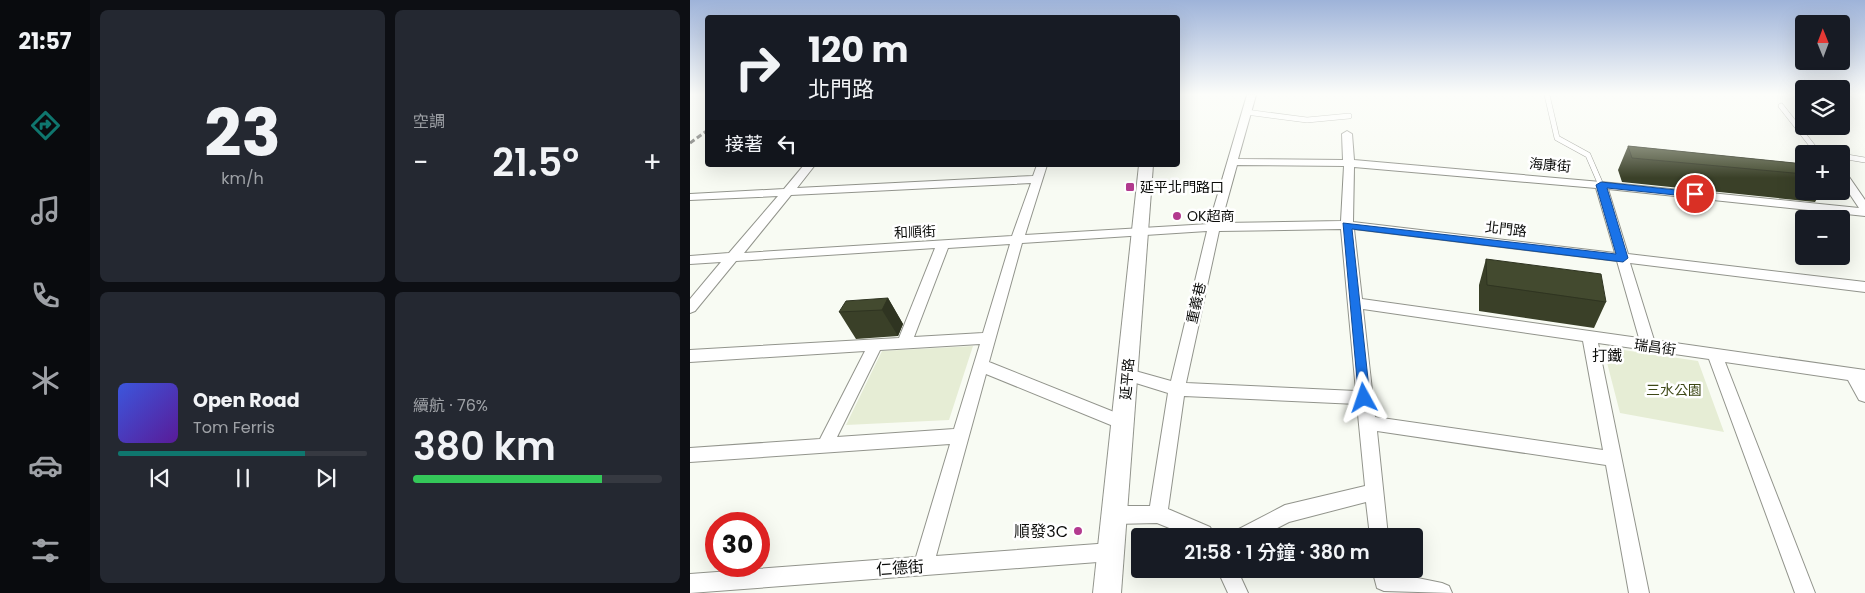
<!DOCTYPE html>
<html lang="zh-TW">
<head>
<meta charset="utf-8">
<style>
  :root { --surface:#171b24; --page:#242831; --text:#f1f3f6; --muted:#9ea1a6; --line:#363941; --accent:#0f766e }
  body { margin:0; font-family:Poppins,"Noto Sans TC",sans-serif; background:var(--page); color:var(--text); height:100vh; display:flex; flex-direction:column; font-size:19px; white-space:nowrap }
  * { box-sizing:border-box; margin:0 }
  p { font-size:16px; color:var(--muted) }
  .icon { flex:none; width:28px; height:28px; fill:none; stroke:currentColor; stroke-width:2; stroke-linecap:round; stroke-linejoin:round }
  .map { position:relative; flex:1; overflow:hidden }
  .drawer { display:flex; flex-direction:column; gap:10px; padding:10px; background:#0d0f14; width:600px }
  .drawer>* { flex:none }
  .guide { position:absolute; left:15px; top:15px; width:475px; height:152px; border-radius:5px; box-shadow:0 5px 20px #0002; background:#171b24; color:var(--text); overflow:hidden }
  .needle { width:32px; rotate:359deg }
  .tools { position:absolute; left:1105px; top:15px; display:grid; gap:10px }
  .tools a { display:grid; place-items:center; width:55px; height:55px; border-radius:5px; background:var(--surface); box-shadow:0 5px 20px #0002; font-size:25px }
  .speed { position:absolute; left:15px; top:512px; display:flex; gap:10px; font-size:25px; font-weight:700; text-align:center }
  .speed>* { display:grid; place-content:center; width:65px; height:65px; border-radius:50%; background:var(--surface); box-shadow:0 5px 20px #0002; line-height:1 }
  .speed .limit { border:8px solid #d22; background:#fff; color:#111 }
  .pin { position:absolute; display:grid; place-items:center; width:42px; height:42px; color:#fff; margin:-21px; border:2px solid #fff; border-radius:50%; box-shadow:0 1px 5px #0007 }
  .me { position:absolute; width:55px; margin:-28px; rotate:355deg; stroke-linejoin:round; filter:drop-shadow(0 0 4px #0008) }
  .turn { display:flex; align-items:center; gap:18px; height:105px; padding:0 20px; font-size:22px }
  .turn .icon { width:65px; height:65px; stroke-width:2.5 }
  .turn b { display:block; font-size:35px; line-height:42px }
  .then { display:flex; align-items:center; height:48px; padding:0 20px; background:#0003; gap:10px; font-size:19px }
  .big { font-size:38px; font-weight:600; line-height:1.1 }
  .drawer .tile { flex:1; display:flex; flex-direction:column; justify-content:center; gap:8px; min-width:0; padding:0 18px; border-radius:8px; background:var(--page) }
  .drawer .dial { align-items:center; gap:0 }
  .dial b { font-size:65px; line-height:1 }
  .song { display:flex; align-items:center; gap:15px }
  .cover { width:60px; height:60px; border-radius:8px; background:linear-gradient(135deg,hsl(230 70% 55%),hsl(270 70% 35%)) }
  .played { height:5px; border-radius:2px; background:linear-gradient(90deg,var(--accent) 75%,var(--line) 75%) }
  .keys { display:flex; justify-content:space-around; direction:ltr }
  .heat { display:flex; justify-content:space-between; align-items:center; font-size:28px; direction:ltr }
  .charge { height:8px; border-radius:4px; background:linear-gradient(90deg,#34c759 76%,var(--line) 0) }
  .drawer .tiles { flex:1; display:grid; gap:10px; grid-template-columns:repeat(2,1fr) }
  .trip { position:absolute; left:441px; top:528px; width:292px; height:50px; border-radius:5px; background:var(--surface); box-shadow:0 5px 20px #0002; font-weight:600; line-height:50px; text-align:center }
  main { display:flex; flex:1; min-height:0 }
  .tabs { display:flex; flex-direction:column; width:90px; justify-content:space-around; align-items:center; background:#090b0e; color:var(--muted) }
  .tabs .icon { width:35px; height:35px }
  .tabs .selected { color:var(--accent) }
  .tabs b { font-size:22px; color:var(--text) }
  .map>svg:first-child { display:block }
  .green { fill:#e6edd5 }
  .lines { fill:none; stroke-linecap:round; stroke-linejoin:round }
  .lane-casing { stroke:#92948c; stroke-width:6 }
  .street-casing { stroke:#92948c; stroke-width:2 }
  .secondary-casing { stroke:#92948c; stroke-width:2 }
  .lane { stroke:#fff; stroke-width:5 }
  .street { fill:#fff; fill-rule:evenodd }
  .secondary { fill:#fff; fill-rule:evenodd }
  .rail { stroke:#4f504d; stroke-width:3; stroke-dasharray:5.5 3; stroke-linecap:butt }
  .wall { fill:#3a4028 }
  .shaded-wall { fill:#2f3421 }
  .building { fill:#434a2f; stroke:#2f3421 }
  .route { fill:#1a73e8; stroke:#114b97 }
  .poi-dot { fill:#b33a8f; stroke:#fff; stroke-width:2 }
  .labels { text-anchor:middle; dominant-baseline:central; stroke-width:5; stroke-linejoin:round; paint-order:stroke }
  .street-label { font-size:14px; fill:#0b0c0a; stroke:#fff }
  .poi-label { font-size:14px; fill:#0b0c0a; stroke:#fff; text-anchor:start }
  .park-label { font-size:14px; fill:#3d4715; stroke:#fff }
  .neighbourhood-label { font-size:15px; fill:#0b0c0a; stroke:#fff }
  .near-poi-label { font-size:16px; fill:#0b0c0a; stroke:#fff; text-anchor:end }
  .near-street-label { font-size:16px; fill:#0b0c0a; stroke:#fff }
</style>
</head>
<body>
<main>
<nav class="tabs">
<b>21:57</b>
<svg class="icon selected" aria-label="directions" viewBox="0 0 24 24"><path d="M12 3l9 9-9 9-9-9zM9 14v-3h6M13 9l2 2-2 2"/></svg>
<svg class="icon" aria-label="music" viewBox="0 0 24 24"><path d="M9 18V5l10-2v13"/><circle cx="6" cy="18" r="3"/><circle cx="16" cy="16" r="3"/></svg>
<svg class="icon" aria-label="phone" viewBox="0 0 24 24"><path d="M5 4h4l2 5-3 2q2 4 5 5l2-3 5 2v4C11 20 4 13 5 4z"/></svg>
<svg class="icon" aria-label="climate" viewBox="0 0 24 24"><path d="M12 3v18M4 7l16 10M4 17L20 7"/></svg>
<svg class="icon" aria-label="car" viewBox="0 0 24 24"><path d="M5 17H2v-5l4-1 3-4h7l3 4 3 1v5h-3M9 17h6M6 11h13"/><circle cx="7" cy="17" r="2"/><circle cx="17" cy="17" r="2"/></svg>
<svg class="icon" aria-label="filters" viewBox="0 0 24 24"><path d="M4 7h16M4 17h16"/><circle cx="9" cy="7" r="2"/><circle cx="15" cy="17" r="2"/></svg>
</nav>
<section class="drawer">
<div class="tiles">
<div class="tile dial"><b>23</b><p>km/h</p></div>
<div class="tile"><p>空調</p>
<div class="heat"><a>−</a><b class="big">21.5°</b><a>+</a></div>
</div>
<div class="tile">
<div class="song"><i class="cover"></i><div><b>Open Road</b><p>Tom Ferris</p></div></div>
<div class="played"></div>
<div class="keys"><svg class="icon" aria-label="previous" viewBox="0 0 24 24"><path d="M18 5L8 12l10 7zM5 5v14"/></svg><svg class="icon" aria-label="pause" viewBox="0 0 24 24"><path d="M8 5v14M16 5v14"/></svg><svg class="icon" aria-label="next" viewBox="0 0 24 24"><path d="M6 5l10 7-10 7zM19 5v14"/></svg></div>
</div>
<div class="tile"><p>續航 · 76%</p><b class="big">380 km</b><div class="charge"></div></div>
</div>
</section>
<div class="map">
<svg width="1175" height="593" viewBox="0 0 1175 593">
  <rect width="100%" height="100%" fill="#f8fbf3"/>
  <!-- green -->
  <path class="green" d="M283,346L259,420L156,425L192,351Z
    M913,347L1008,361L1034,432L930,413Z"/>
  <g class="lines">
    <defs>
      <path id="lane" d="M857,95L867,138L898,155L911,185
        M1091,106L1124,148L1138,154
        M556,112L617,120L659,116
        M1151,156L1175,160"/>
      <path id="street" d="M557,95H566L548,159L653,160L652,134L657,131L662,134L664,160L911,182L1169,208L1151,181V170L1155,171L1175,200V216L918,189L938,254L1175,282V292L940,263L964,340L1175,370V402L1169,400L1158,380L1035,362L1125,593H1105L1019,359L908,343L959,593H939L916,465L687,431L698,536H680L676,502L599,522L572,536H545L547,530L595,505L675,486L667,404L494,396L478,509L520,527L525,536H499L467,523L425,524L418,521L416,515L418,509L425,506H460L478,393L433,379L430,375L433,371L438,369L481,381L517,231L332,243L299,362L439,418L441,423L439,428L433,430L296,374L246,556L421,543L428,545L431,552L428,559L421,561L0,593V574L226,557L260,444L0,462V448L130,439L175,351L0,362V350L209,338L245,248L46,261L5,311L0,313V299L31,262L0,264V256L39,253L88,196L0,200V194L94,189L114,165H125L107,188L343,176L347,165H357L335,235L519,224ZM547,165L654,166L651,221L531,223ZM664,167L906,188L925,253L663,222ZM341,183L322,236L54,253L101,195ZM651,229L666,391L496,383L529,231ZM664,229L927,261L949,338L672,299ZM320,244L293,333L224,337L258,248ZM673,309L893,341L913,450L685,417ZM290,344L264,429L147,437L190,350Z
        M527,569H547L558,593H538Z
        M682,569H702L703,573L752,583L759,586L762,593L694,591L687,588Z"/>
      <path id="secondary" d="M449,165H463L431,593H403Z"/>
    </defs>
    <!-- lane casing -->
    <use href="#lane" class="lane-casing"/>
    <!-- street casing -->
    <use href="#street" class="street-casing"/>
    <!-- secondary casing -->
    <use href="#secondary" class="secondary-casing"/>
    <!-- lane -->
    <use href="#lane" class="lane"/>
    <!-- street -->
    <use href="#street" class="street"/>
    <!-- secondary -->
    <use href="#secondary" class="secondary"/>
    <!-- rail -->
    <path class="rail" d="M0,143L18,130"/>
  </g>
  <!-- wall -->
  <path class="wall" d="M938,146L1114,164V191H1132L1125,202L932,182L928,170Z
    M796,259L916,302L904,328L789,311V285Z
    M198,298L213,324L208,336L166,339L149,312Z"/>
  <!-- shaded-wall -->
  <path class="shaded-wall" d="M198,298L213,324L208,336L192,310Z"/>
  <!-- building -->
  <path class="building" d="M938,146L1114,164V174L942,158Z
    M796,259L911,274L916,302L797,285Z
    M198,298L192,310L149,312L156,301Z"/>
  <!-- sky -->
  <linearGradient id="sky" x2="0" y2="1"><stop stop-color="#9eb3d9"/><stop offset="0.53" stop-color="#fcfdfa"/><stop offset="1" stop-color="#fcfdfa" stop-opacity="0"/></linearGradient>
  <rect width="1175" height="178" fill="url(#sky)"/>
  <!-- route -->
  <path class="route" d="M911,182L1005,192L1010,194L1005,197L917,188L938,258L933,262L662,229L680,398L674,403L669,402L653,223L926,254L906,185Z"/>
  <!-- markers -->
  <g class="poi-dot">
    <rect x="435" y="182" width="10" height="10" rx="2.5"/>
    <circle cx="487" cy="216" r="5"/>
    <circle cx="388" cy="531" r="5"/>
  </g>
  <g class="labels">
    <!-- street labels -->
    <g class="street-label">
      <text transform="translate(860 165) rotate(5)">海康街</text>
      <text transform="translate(816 229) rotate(7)">北門路</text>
      <text transform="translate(225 232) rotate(-3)">和順街</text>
      <text transform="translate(506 303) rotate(-77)">重義巷</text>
      <text transform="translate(965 347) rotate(8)">瑞昌街</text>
      <text transform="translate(437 379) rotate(-85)">延平路</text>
    </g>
    <!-- poi labels -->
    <g class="poi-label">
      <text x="450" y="187">延平北門路口</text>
      <text x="497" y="216">OK超商</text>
    </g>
    <!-- park labels -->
    <g class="park-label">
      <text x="984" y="390">三水公園</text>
    </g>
    <!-- neighbourhood labels -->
    <g class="neighbourhood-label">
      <text x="917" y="355">打鐵</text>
    </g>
    <!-- near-poi labels -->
    <g class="near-poi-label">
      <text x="378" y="531">順發3C</text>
    </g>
    <!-- near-street labels -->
    <g class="near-street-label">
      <text transform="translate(210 568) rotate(-4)">仁德街</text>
    </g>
  </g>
</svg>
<div class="tools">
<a><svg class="needle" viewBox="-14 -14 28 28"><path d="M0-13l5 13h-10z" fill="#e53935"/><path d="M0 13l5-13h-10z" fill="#9ea1a6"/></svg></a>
<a><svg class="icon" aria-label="layers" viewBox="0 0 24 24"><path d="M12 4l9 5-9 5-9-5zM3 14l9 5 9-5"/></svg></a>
<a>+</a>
<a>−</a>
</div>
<div class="speed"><div class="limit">30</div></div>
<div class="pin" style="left:1005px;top:194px;background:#d93025"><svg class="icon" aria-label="arrive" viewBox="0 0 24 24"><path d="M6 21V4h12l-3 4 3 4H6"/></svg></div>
<svg class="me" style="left:674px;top:398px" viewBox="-20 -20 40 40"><path d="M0-17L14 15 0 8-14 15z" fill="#1a73e8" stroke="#fff" stroke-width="4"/></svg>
<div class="trip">21:58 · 1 分鐘 · 380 m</div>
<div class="guide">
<div class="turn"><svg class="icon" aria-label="right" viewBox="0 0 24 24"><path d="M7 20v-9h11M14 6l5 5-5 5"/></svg><div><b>120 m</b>北門路</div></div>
<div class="then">接著<svg class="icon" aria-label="left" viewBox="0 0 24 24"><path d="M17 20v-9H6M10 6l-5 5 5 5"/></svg></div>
</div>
</div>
</main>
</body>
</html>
